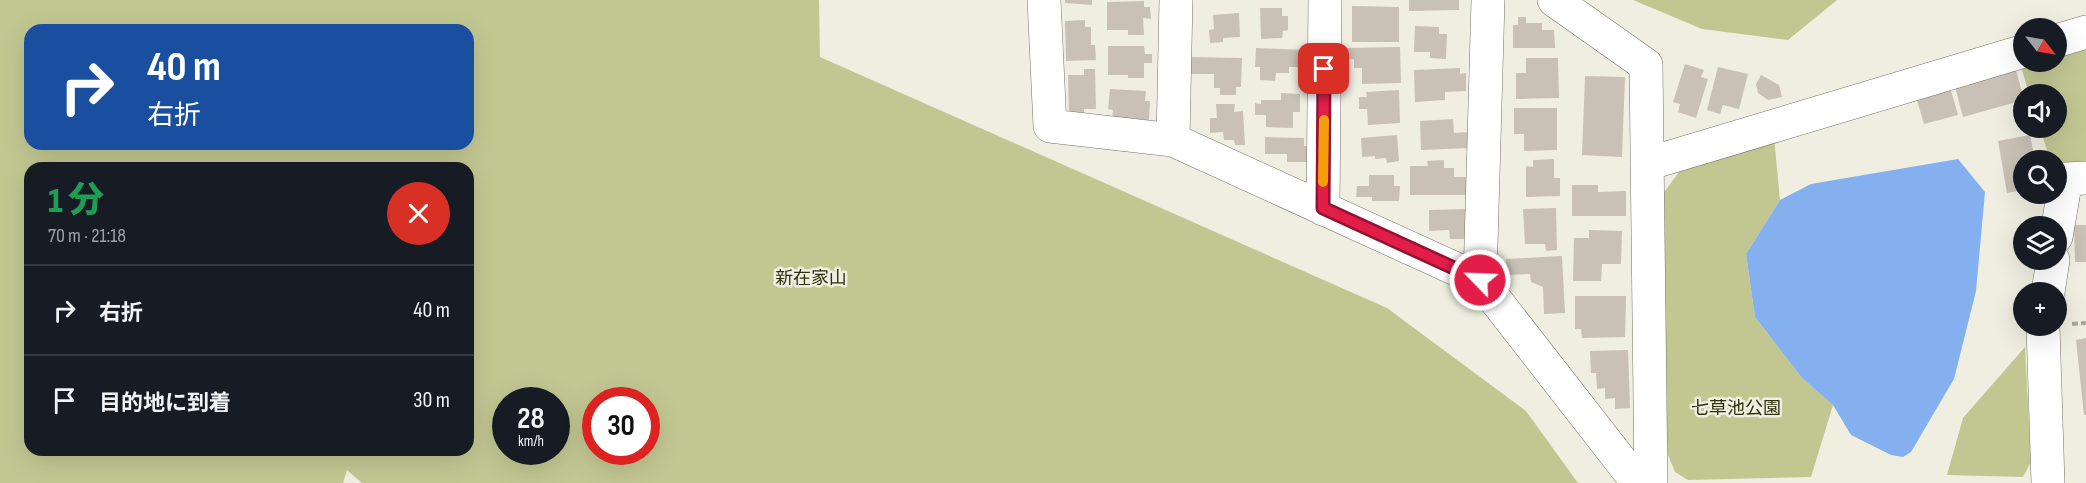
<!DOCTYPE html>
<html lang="ja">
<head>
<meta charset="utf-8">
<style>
	body { margin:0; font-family:"Sofia Sans Condensed","Noto Sans JP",sans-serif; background:#242831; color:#f1f3f6; height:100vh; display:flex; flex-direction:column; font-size:22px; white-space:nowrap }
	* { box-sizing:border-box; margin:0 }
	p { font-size:20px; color:#9ea1a6 }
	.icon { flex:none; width:33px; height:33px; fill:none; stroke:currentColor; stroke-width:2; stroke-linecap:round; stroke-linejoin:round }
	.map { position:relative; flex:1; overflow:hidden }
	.side { position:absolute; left:24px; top:162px; width:450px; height:294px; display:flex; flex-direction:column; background:#171b24; border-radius:18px; box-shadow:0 6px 24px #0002 }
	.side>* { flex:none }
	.top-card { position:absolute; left:24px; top:24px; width:450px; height:126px; border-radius:18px; box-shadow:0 6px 24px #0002; background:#1a4fa0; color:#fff; overflow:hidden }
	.needle { width:39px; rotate:121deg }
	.controls { position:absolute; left:2013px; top:18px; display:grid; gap:12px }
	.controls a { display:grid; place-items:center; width:54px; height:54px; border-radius:50%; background:#171b24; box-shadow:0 6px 24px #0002; font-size:30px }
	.speed { position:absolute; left:492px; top:387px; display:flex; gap:12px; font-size:30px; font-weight:700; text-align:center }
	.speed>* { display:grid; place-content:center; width:78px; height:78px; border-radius:50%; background:#171b24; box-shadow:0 6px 24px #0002; line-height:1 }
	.speed small { font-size:15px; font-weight:400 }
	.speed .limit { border:9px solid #d22; background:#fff; color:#111 }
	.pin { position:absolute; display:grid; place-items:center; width:51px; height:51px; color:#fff; margin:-26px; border-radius:12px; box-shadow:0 3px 9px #0006 }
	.me { position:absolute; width:66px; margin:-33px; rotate:294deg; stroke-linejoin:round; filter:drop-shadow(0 0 4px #0008) }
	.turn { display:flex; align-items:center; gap:21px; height:126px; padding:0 24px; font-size:27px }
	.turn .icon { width:78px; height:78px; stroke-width:2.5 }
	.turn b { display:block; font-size:42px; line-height:51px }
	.round { display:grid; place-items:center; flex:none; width:63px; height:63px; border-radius:32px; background:#242831 }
	.summary { display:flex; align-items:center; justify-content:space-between; height:102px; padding:0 24px }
	h1 { font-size:36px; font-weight:800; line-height:45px; color:#1e9e55 }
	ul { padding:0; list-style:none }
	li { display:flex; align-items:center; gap:18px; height:90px; padding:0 24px; border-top:2px solid #363941 }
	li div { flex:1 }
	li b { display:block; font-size:22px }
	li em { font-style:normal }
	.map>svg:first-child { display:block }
	.green { fill:#c2c792; fill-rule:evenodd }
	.water { fill:#84b0ef }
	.building { fill:#c9c1b6 }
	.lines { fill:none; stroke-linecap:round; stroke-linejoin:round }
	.minor-casing { stroke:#747367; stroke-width:34 }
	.path { stroke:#a9a89d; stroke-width:4; stroke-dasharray:6 3; stroke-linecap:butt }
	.minor { stroke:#fff; stroke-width:33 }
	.route-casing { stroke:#92132f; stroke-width:15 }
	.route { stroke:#e11d48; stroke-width:10 }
	.slow { stroke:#f59e0b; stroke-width:10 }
	.labels { text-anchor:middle; stroke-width:5; stroke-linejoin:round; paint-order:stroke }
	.park-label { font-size:18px; fill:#2f310e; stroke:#f0eee1 }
</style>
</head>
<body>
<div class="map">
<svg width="2086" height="483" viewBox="0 0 2086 483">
	<rect width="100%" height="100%" fill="#f0eee1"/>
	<path class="green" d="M0,0H819L820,57L1387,308L1526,411L1578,483H362L347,470L343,483H0ZM30,30H468V144H30ZM30,168H468V450H30ZM506,400H556V452H506ZM596,400H646V452H596Z
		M1633,0H1837L1788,40L1702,29Z
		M2086,46V161L2057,164L2056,160H2050L2040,128H2056V94H2029L2021,66L2035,62H2056L2057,55Z
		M1774,137L1780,200L1746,254L1755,317L1802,378L1833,405L1811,477L1688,480L1675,472L1668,455L1656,213L1665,191L1687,161Z
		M2025,347L2031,462L2023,477L1947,475L1963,418Z"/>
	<path class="water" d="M1958,159L1985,192L1976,291L1954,379L1911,452L1903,457L1891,455L1851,435L1833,405L1802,378L1755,317L1746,254L1780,200L1811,184Z"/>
	<path class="building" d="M1065,0H1092V5L1065,3Z
		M1409,0H1459V10L1409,11Z
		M1144,1V7H1150L1151,19L1143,18L1144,35H1128V30H1107V2Z
		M1352,6L1399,7V42H1352Z
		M1260,8H1282V16H1288V30L1283,31L1282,38L1261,39Z
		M1239,13L1240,37L1223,38V42L1210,43L1209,30L1214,29L1213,15Z
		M1518,17H1526V23H1542V30H1554L1555,48H1513V25H1518Z
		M1085,20V27H1091V45H1095L1096,60L1066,61L1065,21Z
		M1415,26L1439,27V34H1447L1446,59L1430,58V52H1414Z
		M1108,46H1144L1145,54H1152V63H1144V78H1128V75H1108Z
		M1400,47L1401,83L1362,84V68H1354V59H1344V48Z
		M1256,48L1307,50V67H1289V73H1276L1275,81L1260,80V67H1255Z
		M1190,57L1242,58L1241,87H1236V95H1220V88H1214V74H1190Z
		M1526,58H1558L1559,98L1516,99V73H1526Z
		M1685,64L1704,70L1701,77L1708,79L1696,118L1678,112L1680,104L1673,102Z
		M1718,67L1748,74L1739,109L1723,105L1720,114L1707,110Z
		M1460,68V74L1466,73V91L1445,92V100L1415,102L1414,70Z
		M1084,69H1095L1096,109H1084V116H1069L1068,75H1084Z
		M2016,70L2024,100L1963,117L1955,87Z
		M1761,75L1779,85L1782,97L1768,100L1758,93L1756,84Z
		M1585,76L1625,77L1622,157L1582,155Z
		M1950,87L1958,115L1924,124L1916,97Z
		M1110,89L1146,91L1145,101H1150L1149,120L1138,119V123L1112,121L1113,110L1108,109Z
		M1399,90L1400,123L1368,125L1367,109H1359V97H1367L1366,92Z
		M1281,93L1300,94V112H1293V128L1266,127V115H1255V103L1261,104V100H1281Z
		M1216,104H1235L1234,112L1243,111L1245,145H1235L1234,140H1224L1223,132L1210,133V118H1217Z
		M1514,108H1557V150L1524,151V134H1514Z
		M1453,119L1454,133L1469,132L1470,148L1421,150L1420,121Z
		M1397,135L1399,161L1387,163L1386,158L1375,159V156L1362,157L1361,138Z
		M2030,135L2035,160H2024V190L2007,193L1998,141Z
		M1265,137L1304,138V146H1309V162H1287V154H1265Z
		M1554,159V178H1560V196L1526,197V166L1533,167V160Z
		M1444,160V168H1454V177H1467V195H1410V166H1428L1427,161Z
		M1369,175H1394V186H1400L1399,201H1372V197H1356L1357,186H1369Z
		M1572,185H1598V192L1626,191V216H1572Z
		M1556,208L1557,250L1546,251L1545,244H1525L1523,209Z
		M1465,209L1466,239H1450L1449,230L1429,231V210Z
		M2074,225H2086V262H2075Z
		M1589,230L1622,231L1621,264H1602L1601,281H1573L1574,238H1589Z
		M1562,256L1565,313L1544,314L1543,287L1531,282L1530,274L1507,275L1506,259Z
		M1575,296H1626L1625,337L1582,338L1581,329H1575Z
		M2086,338V415H2084L2076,340Z
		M1628,350L1630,408L1615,409V398L1605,399V388L1597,389L1596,373H1591L1590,351Z"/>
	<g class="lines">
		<defs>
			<path id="minor" d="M1044,0L1050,126L1173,140L1480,280L1638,483
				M1554,0L1646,65L1651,483
				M2056,41L2086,32
				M1173,140L1176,0
				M1647,164L2024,51
				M1323,209L1325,0
				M2056,237L2066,179L2086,178
				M1480,280L1488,0
				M2048,292L2053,260
				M2043,326L2048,483"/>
		</defs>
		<use href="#minor" class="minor-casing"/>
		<path class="path" d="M2072,324L2086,323"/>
		<use href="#minor" class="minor"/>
	</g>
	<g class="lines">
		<defs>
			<path id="route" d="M1324,69L1323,208L1480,280"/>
		</defs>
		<use href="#route" class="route-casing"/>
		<use href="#route" class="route"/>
		<path class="slow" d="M1323,182L1324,120"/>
	</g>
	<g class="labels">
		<g class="park-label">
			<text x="811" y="284">新在家山</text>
			<text x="1736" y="414">七草池公園</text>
		</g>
	</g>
</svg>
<div class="controls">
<a><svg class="needle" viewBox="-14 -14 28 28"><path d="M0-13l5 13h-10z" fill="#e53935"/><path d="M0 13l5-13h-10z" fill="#9ea1a6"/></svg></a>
<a><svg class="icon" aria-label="sound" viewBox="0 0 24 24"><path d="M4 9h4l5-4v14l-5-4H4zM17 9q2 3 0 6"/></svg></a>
<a><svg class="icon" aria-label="search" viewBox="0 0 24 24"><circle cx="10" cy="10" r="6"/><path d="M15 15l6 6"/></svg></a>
<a><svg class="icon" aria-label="layers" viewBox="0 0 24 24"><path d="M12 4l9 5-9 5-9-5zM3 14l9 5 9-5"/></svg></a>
<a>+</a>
</div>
<div class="speed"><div>28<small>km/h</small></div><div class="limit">30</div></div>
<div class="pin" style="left:1324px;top:69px;background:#d93025"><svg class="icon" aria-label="arrive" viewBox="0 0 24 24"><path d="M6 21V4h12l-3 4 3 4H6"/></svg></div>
<svg class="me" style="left:1480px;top:280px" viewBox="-20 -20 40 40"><circle r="17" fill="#e11d48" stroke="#fff" stroke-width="3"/><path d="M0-11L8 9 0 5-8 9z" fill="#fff"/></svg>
<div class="top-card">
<div class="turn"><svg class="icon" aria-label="right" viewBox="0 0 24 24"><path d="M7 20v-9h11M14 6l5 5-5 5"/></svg><div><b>40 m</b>右折</div></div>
</div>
<section class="side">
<div class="summary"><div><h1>1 分</h1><p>70 m · 21:18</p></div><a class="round" style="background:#d93025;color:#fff"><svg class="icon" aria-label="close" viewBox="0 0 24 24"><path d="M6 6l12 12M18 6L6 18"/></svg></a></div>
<ul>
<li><svg class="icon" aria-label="right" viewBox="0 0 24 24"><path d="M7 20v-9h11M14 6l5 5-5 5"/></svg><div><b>右折</b></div><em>40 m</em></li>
<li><svg class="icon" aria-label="arrive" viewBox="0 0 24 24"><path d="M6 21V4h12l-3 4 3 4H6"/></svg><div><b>目的地に到着</b></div><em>30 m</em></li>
</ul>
</section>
</div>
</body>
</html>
